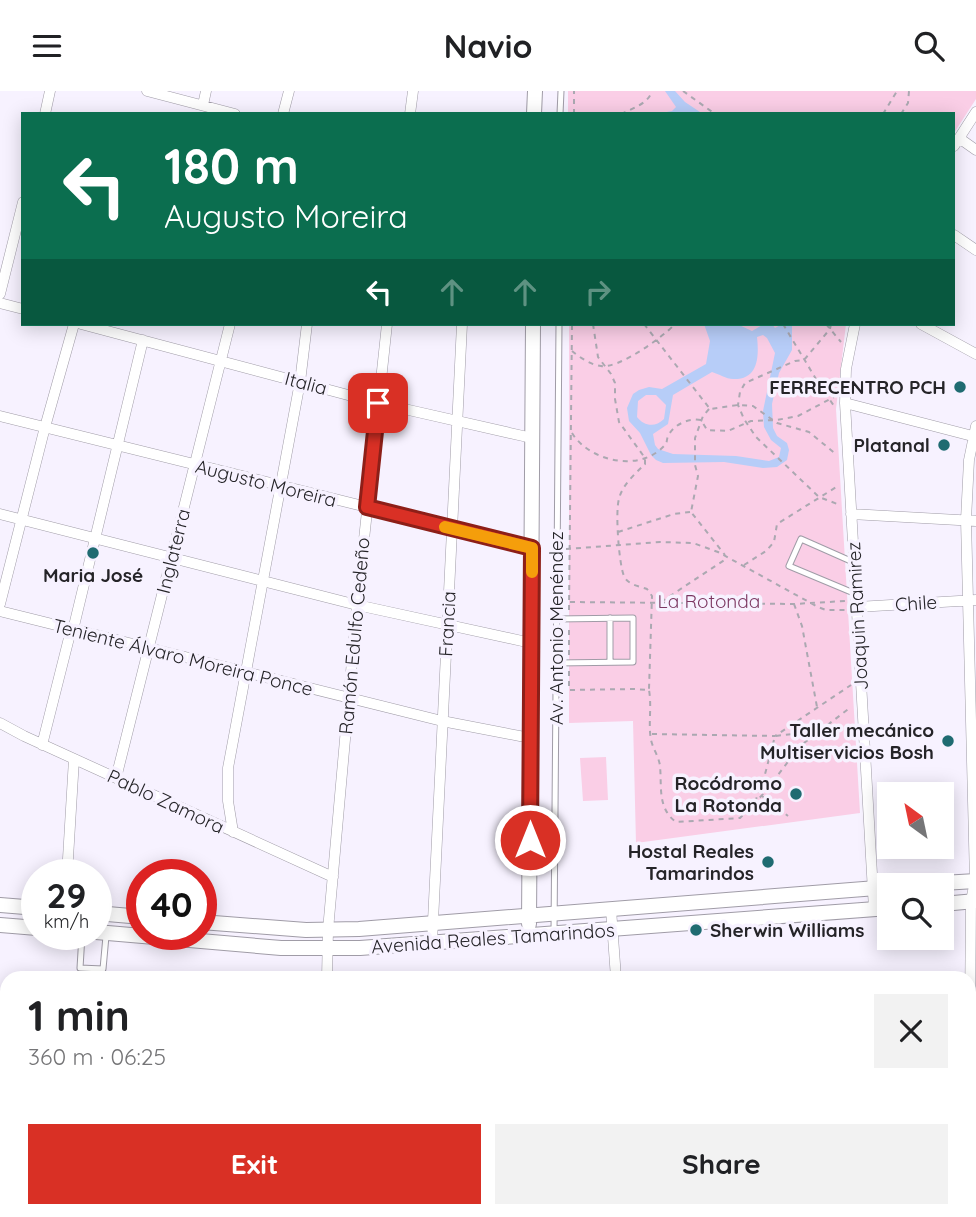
<!DOCTYPE html>
<html lang="en">
<head>
<meta charset="utf-8">
<style>
	body { margin:0; font-family:Quicksand,sans-serif; background:#f2f2f2; color:#202124; height:100vh; display:flex; flex-direction:column; font-size:26px; white-space:nowrap }
	* { box-sizing:border-box; margin:0 }
	p { font-size:23px; color:#757577 }
	.icon { flex:none; width:38px; height:38px; fill:none; stroke:currentColor; stroke-width:2; stroke-linecap:round; stroke-linejoin:round }
	.map { position:relative; flex:1; overflow:hidden }
	.drawer { position:absolute; left:0px; top:880px; width:976px; height:247px; display:flex; flex-direction:column; background:#fff; border-radius:21px 21px 0 0; box-shadow:0 4px 18px #0003 }
	.drawer>* { flex:none }
	.guide { position:absolute; left:21px; top:21px; width:934px; height:214px; border-radius:0px; box-shadow:0 4px 18px #0003; background:#0b6e4f; color:#fff; overflow:hidden }
	.needle { width:46px; rotate:327deg }
	.tools { position:absolute; left:877px; top:691px; display:grid; gap:14px }
	.tools a { display:grid; place-items:center; width:77px; height:77px; border-radius:0px; background:#fff; box-shadow:0 4px 18px #0003; font-size:35px }
	.speed { position:absolute; left:21px; top:768px; display:flex; gap:14px; font-size:35px; font-weight:700; text-align:center }
	.speed>* { display:grid; place-content:center; width:91px; height:91px; border-radius:50%; background:#fff; box-shadow:0 4px 18px #0003; line-height:1 }
	.speed small { font-size:18px; font-weight:400 }
	.speed .limit { border:10px solid #d22; background:#fff; color:#111 }
	.pin { position:absolute; display:grid; place-items:center; width:60px; height:60px; color:#fff; margin:-30px; border-radius:14px; box-shadow:0 4px 10px #0006 }
	.me { position:absolute; width:77px; margin:-38px; rotate:0deg; stroke-linejoin:round; filter:drop-shadow(0 0 5px #0008) }
	.turn { display:flex; align-items:center; gap:24px; height:147px; padding:0 28px; font-size:32px }
	.turn .icon { width:91px; height:91px; stroke-width:2.5 }
	.turn b { display:block; font-size:49px; line-height:60px }
	.lanes { display:flex; align-items:center; height:66px; padding:0 28px; background:#0003; justify-content:center; gap:35px; direction:ltr }
	.lanes .off { opacity:.35 }
	.round { display:grid; place-items:center; flex:none; width:74px; height:74px; border-radius:0px; background:#f2f2f2 }
	.summary { display:flex; align-items:center; justify-content:space-between; height:119px; padding:0 28px }
	h1 { font-size:42px; font-weight:800; line-height:52px }
	.button { display:flex; gap:14px; margin-top:auto; padding:14px 28px }
	.button a { flex:1; height:80px; border-radius:0px; background:#d93025; color:#fff; font-size:28px; font-weight:800; line-height:80px; text-align:center }
	.button a+a { background:#f2f2f2; color:#202124 }
	header { display:flex; justify-content:space-between; align-items:center; height:91px; padding:0 28px; background:#fff; font-size:32px; font-weight:800 }
	.map>svg:first-child { display:block }
	.green { fill:#facee6 }
	.water { fill:#b7cdf8; fill-rule:evenodd }
	.lines { fill:none; stroke-linecap:round; stroke-linejoin:round }
	.lane-casing { stroke:#a09ca7; stroke-width:7 }
	.street-casing { stroke:#a09ca7; stroke-width:11 }
	.secondary-casing { stroke:#a09ca7; stroke-width:16 }
	.path { stroke:#aba8b1; stroke-width:2; stroke-dasharray:5 5; stroke-linecap:butt }
	.lane { stroke:#fff; stroke-width:5 }
	.street { stroke:#fff; stroke-width:10 }
	.secondary { stroke:#fff; stroke-width:14 }
	.route-casing { stroke:#8d1f18; stroke-width:18 }
	.route { stroke:#d93025; stroke-width:12 }
	.slow { stroke:#f59e0b; stroke-width:12 }
	.poi-dot { fill:#1f6b71; stroke:#f7f2ff; stroke-width:2.5 }
	.labels { text-anchor:middle; stroke-width:7; stroke-linejoin:round; paint-order:stroke }
	.street-label { font-size:19px; fill:#252428; stroke:#f7f2ff }
	.poi-label { font-size:19px; font-weight:bold; fill:#252428; stroke:#f7f2ff; text-anchor:end }
	.park-label { font-size:19px; fill:#7c3762; stroke:#f7f2ff }
</style>
</head>
<body>
<header><svg class="icon" aria-label="menu" viewBox="0 0 24 24"><path d="M4 6h16M4 12h16M4 18h16"/></svg>Navio<svg class="icon" aria-label="search" viewBox="0 0 24 24"><circle cx="10" cy="10" r="6"/><path d="M15 15l6 6"/></svg></header>
<div class="map">
<svg width="976" height="1126" viewBox="0 0 976 1126">
	<rect width="100%" height="100%" fill="#f7f2ff"/>
	<path class="green" d="M568,0H976V8L954,42V23H568Z
		M569,233H846L836,318L860,722L636,752L633,630L569,632Z
		M606,666L608,709L583,710L580,667Z"/>
	<path class="water" d="M665,0H675L685,11L703,23H656L672,20L676,16Z
		M704,233H737L752,240L764,233H772L775,237L782,233H792V259L779,282L772,313L773,337L777,345L787,352L789,359L787,369L777,376L763,377L724,371L663,372L656,369L651,364L640,342L629,330L627,317L633,303L639,299L649,296L662,298L706,273L710,250ZM763,244L767,247L775,262L763,320L764,336L771,349L781,357L779,366L769,370L736,365L673,363L658,358L655,354L653,343L668,333L673,304L712,281C719,283 726,288 733,288C759,289 759,264 757,246ZM646,304H656L666,314L664,328C655,337 644,335 637,326L638,310Z"/>
	<g class="lines">
		<defs>
			<path id="lane" d="M560,23L561,0
				M853,471L801,448L789,475L856,503
				M610,527V571
				M556,572L633,571V527L556,528
				M554,842L559,233
				M82,844L80,877L103,878L106,845"/>
			<path id="street" d="M147,0L235,23
				M203,14L206,0
				M45,23L50,0
				M283,23L289,0
				M410,23L413,0
				M959,47L976,59
				M954,55L976,21
				M954,144L976,159
				M0,203L23,111
				M0,212L23,218
				M81,233L378,312L532,347
				M855,233L846,278L845,312L874,818
				M921,233L976,263
				M845,312L976,346
				M0,325L532,457
				M0,423L357,514L531,552
				M851,423L976,430
				M0,513L45,336L74,233
				M857,516L976,509
				M0,520L442,630L530,647
				M0,632L24,645L333,786
				M42,654L71,539H73L143,249
				M116,687L230,233
				M233,741L228,710V677L300,291L307,233
				M67,784L74,668
				M611,818L616,887
				M432,851L462,233
				M327,887L328,839L357,514L387,233
				M970,924L971,810L975,790L966,429L969,369L976,335
				M970,949H976
				M970,1050H976
				M637,1120L638,1126
				M247,1126L249,1120
				M967,1126V1120"/>
			<path id="secondary" d="M534,23L535,0
				M909,794L976,790
				M942,813L976,810
				M0,814L37,817
				M96,822L142,826
				M201,831L306,839L359,838L889,796
				M529,833L533,233
				M0,834L37,837
				M96,841L281,857H360L889,817"/>
		</defs>
		<use href="#lane" class="lane-casing"/>
		<use href="#street" class="street-casing"/>
		<use href="#secondary" class="secondary-casing"/>
		<path class="path" d="M683,0L715,23
			M574,23V0
			M621,23C633,17 648,13 652,0
			M883,23L897,0
			M901,23L908,12L909,0
			M593,233L598,266L611,283L615,292V308L619,331L645,367V373C635,383 622,394 619,408C615,420 619,474 624,485C628,494 639,495 647,498L652,505L649,598
			M644,233L710,318L738,314L753,315L777,332L809,341L837,364
			M783,233L819,293L834,315
			M826,233L841,251
			M831,233L830,238L804,269L795,270L745,292L740,301L738,314L744,328L756,346L819,406L840,414
			M572,260C579,266 591,274 601,275C619,278 663,246 675,233
			M709,318L703,325L695,347V374L698,385L691,421L725,464
			M572,342C589,370 639,382 664,355C668,351 666,350 668,345C674,333 689,327 701,329L707,339L728,340L751,330L777,329L798,325L834,306
			M618,441L674,423L690,421
			M566,458L660,451L693,452L718,461L818,516L826,519H847
			M744,474L766,460L774,451L777,433L838,395
			M570,511L794,513L845,510
			M661,511L726,468
			M794,513L802,535L817,616
			M569,519L572,233
			M569,564V535
			M569,580V599L634,598L649,599C652,616 648,633 651,649C653,658 659,666 660,675C662,695 657,717 676,731L740,727L765,701L800,655L851,616
			M652,643L775,645L851,594
			M762,705L788,725
			M755,711L764,687L775,645L821,640H854"/>
		<use href="#lane" class="lane"/>
		<use href="#street" class="street"/>
		<use href="#secondary" class="secondary"/>
	</g>
	<g class="lines">
		<defs>
			<path id="route" d="M378,312L367,416L532,457L530,749"/>
		</defs>
		<use href="#route" class="route-casing"/>
		<use href="#route" class="route"/>
		<path class="slow" d="M445,436L532,457V481"/>
	</g>
	<g class="poi-dot">
		<circle cx="960" cy="296" r="7"/>
		<circle cx="944" cy="354" r="7"/>
		<circle cx="93" cy="462" r="7"/>
		<circle cx="948" cy="650" r="7"/>
		<circle cx="796" cy="703" r="7"/>
		<circle cx="768" cy="771" r="7"/>
		<circle cx="696" cy="839" r="7"/>
	</g>
	<g class="labels">
		<g class="street-label">
			<text transform="translate(306 292) rotate(15)" y="7">Italia</text>
			<text transform="translate(266 392) rotate(14)" y="7">Augusto Moreira</text>
			<text transform="translate(173 460) rotate(-76)" y="7">Inglaterra</text>
			<text transform="translate(916 512) rotate(-4)" y="7">Chile</text>
			<text transform="translate(857 525) rotate(-93)" y="7">Joaquin Ramirez</text>
			<text transform="translate(447 533) rotate(-87)" y="7">Francia</text>
			<text transform="translate(556 537) rotate(-90)" y="7">Av. Antonio Menéndez</text>
			<text transform="translate(354 545) rotate(-85)" y="7">Ramón Edulfo Cedeño</text>
			<text transform="translate(183 566) rotate(14)" y="7">Teniente Álvaro Moreira Ponce</text>
			<text transform="translate(166 710) rotate(25)" y="7">Pablo Zamora</text>
			<text transform="translate(493 847) rotate(-4)" y="7">Avenida Reales Tamarindos</text>
		</g>
		<g class="poi-label">
			<text x="946" y="303">FERRECENTRO PCH</text>
			<text x="930" y="361">Platanal</text>
			<text x="93" y="491" text-anchor="middle">Maria José</text>
			<text x="934" y="646">Taller mecánico<tspan x="934" dy="22">Multiservicios Bosh</tspan></text>
			<text x="782" y="699">Rocódromo<tspan x="782" dy="22">La Rotonda</tspan></text>
			<text x="754" y="767">Hostal Reales<tspan x="754" dy="22">Tamarindos</tspan></text>
			<text x="710" y="846" text-anchor="start">Sherwin Williams</text>
		</g>
		<g class="park-label">
			<text x="709" y="517">La Rotonda</text>
		</g>
	</g>
</svg>
<div class="tools">
<a><svg class="needle" viewBox="-14 -14 28 28"><path d="M0-13l5 13h-10z" fill="#e53935"/><path d="M0 13l5-13h-10z" fill="#757577"/></svg></a>
<a><svg class="icon" aria-label="search" viewBox="0 0 24 24"><circle cx="10" cy="10" r="6"/><path d="M15 15l6 6"/></svg></a>
</div>
<div class="speed"><div>29<small>km/h</small></div><div class="limit">40</div></div>
<div class="pin" style="left:378px;top:312px;background:#d93025"><svg class="icon" aria-label="arrive" viewBox="0 0 24 24"><path d="M6 21V4h12l-3 4 3 4H6"/></svg></div>
<svg class="me" style="left:530px;top:749px" viewBox="-20 -20 40 40"><circle r="17" fill="#d93025" stroke="#fff" stroke-width="3"/><path d="M0-11L8 9 0 5-8 9z" fill="#fff"/></svg>
<div class="guide">
<div class="turn"><svg class="icon" aria-label="left" viewBox="0 0 24 24"><path d="M17 20v-9H6M10 6l-5 5 5 5"/></svg><div><b>180 m</b>Augusto Moreira</div></div>
<div class="lanes"><svg class="icon" aria-label="left" viewBox="0 0 24 24"><path d="M17 20v-9H6M10 6l-5 5 5 5"/></svg><svg class="icon off" aria-label="ahead" viewBox="0 0 24 24"><path d="M12 20V5M6 11l6-6 6 6"/></svg><svg class="icon off" aria-label="ahead" viewBox="0 0 24 24"><path d="M12 20V5M6 11l6-6 6 6"/></svg><svg class="icon off" aria-label="right" viewBox="0 0 24 24"><path d="M7 20v-9h11M14 6l5 5-5 5"/></svg></div>
</div>
<section class="drawer">
<div class="summary"><div><h1>1 min</h1><p>360 m · 06:25</p></div><a class="round"><svg class="icon" aria-label="close" viewBox="0 0 24 24"><path d="M6 6l12 12M18 6L6 18"/></svg></a></div>
<div class="button"><a>Exit</a><a>Share</a></div>
</section>
</div>
</body>
</html>
